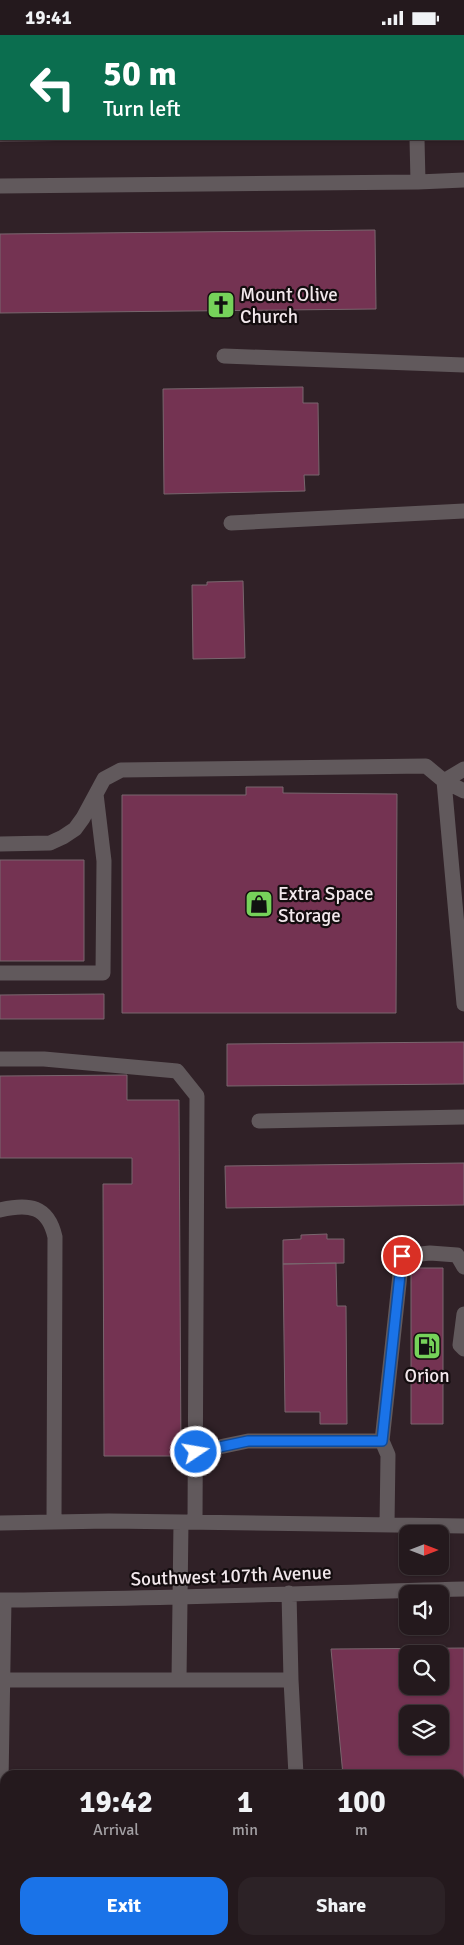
<!DOCTYPE html>
<html lang="en">
<head>
<meta charset="utf-8">
<style>
	body { margin:0; font-family:Signika,sans-serif; background:#2c2226; color:#f1f3f6; height:100vh; display:flex; flex-direction:column; font-size:19px; white-space:nowrap }
	* { box-sizing:border-box; margin:0 }
	p { font-size:16px; color:#a3a0a4 }
	.icon { flex:none; width:28px; height:28px; fill:none; stroke:currentColor; stroke-width:2; stroke-linecap:round; stroke-linejoin:round }
	.map { position:relative; flex:1; overflow:hidden }
	.panel { position:absolute; left:0px; top:1735px; width:465px; height:175px; display:flex; flex-direction:column; background:#24191d; border-radius:15px 15px 0 0; box-shadow:0 1px 4px #0004,0 0 0 1px #41383b }
	.panel>* { flex:none }
	.top-card { position:absolute; left:0px; top:0px; width:465px; height:105px; box-shadow:0 1px 4px #0004,0 0 0 1px #41383b; background:#0b6e4f; color:#fff; overflow:hidden }
	.needle { width:32px; rotate:90deg }
	.tools { position:absolute; left:399px; top:1490px; display:grid; gap:10px }
	.tools a { display:grid; place-items:center; width:50px; height:50px; border-radius:10px; background:#24191d; box-shadow:0 1px 4px #0004,0 0 0 1px #41383b; font-size:25px }
	.pin { position:absolute; display:grid; place-items:center; width:42px; height:42px; color:#fff; margin:-21px; border:2px solid #fff; border-radius:50%; box-shadow:0 1px 5px #0007 }
	.me { position:absolute; width:55px; margin:-28px; rotate:78deg; stroke-linejoin:round; filter:drop-shadow(0 0 4px #0008) }
	.turn { display:flex; align-items:center; gap:18px; height:105px; padding:0 20px; font-size:22px }
	.turn .icon { width:65px; height:65px; stroke-width:2.5 }
	.turn b { display:block; font-size:35px; line-height:42px }
	.eta { display:flex; justify-content:space-evenly; align-items:center; height:85px; text-align:center }
	.eta b { font-size:30px; font-weight:700; line-height:35px }
	.button { display:flex; gap:10px; margin-top:auto; padding:10px 20px }
	.button a { flex:1; height:58px; border-radius:15px; background:#1a73e8; color:#fff; font-size:20px; font-weight:700; line-height:58px; text-align:center }
	.button a+a { background:#2c2226; color:#f1f3f6 }
	.status { display:flex; justify-content:space-between; align-items:center; height:35px; padding:0 25px; background:#24191d; direction:ltr }
	.status svg { height:14px; fill:currentColor }
	.map>svg:first-child { display:block }
	.building { fill:#743352; stroke:#79666e; fill-rule:evenodd }
	.lines { fill:none; stroke-linecap:round; stroke-linejoin:round }
	.minor { stroke:#61595c; stroke-width:15 }
	.route-casing { stroke:#114b97; stroke-width:12 }
	.route { stroke:#1a73e8; stroke-width:9 }
	.labels { text-anchor:middle; stroke-width:4.5; stroke-linejoin:round; paint-order:stroke }
	.poi-label { font-size:19px; fill:#f2e8ec; stroke:#140d0f; text-anchor:start }
	.street-label { font-size:19px; fill:#f2e8ec; stroke:#140d0f }
</style>
</head>
<body>
<div class="status"><b>19:41</b><svg viewBox="0 0 49 12"><path d="M0 12V9h3v3zM5 12V6h3v6zM10 12V3h3v9zM15 12V0h3v12zM26 1h20v11H26zM47 4h2v5h-2z"/></svg></div>
<div class="map">
<svg width="464" height="1910" viewBox="0 0 464 1910">
	<rect width="100%" height="100%" fill="#302127"/>
	<path class="building" d="M0,0H375V1H1V104H226L0,106Z
		M375,195L376,274L0,278V199Z
		M303,352V368H318L319,440H304L305,456L164,459L163,354Z
		M243,546L245,623L193,624L192,550H207V547Z
		M246,752H283V758L397,759L396,978H122V760H246Z
		M0,825H84V926H0Z
		M104,959V984H0V960Z
		M464,1007V1049L227,1051V1009Z
		M127,1040V1065H179L181,1421H104L103,1149H132V1123H0V1041Z
		M464,1128V1170L226,1173L225,1131Z
		M327,1199V1204H344V1228L283,1229V1205L301,1204V1200Z
		M336,1228L337,1271H346L347,1389H320V1377H285L283,1229Z
		M411,1233H443V1389H411Z
		M464,1613V1910H0V1841H5V1905H460V1740H343L331,1614ZM408,1619H440V1651H408ZM408,1679H440V1711H408Z"/>
	<g class="lines">
		<path class="minor" d="M414,0V1
			M417,104L418,147L464,145
			M0,151L418,147
			M224,321L464,330
			M231,488L464,476
			M444,746L464,969
			M444,746L464,734
			M0,809L50,808L63,802L75,794L83,783L104,744L121,735L426,731L444,746L464,756
			M0,938H103L104,826L96,759
			M0,1024H44L177,1036L197,1061L195,1487
			M259,1086L464,1082
			M0,1175C29,1168 48,1171 55,1202L54,1487
			M464,1279L460,1310L464,1314
			M382,1406L402,1221L430,1218L457,1220L464,1232
			M195,1417L248,1406H382L388,1420L387,1490
			M0,1488L109,1486L464,1491
			M289,1558L291,1645L296,1740
			M0,1565C155,1564 309,1558 464,1554
			M4,1565L0,1809H5
			M2,1645H291
			M179,1645L181,1487"/>
	</g>
	<g class="lines">
		<defs>
			<path id="route" d="M196,1417L248,1406H382L402,1221"/>
		</defs>
		<use href="#route" class="route-casing"/>
		<use href="#route" class="route"/>
	</g>
	<defs>
		<symbol id="church-square" viewBox="-11 -11 22 22"><rect x="-9" y="-9" width="18" height="18" rx="4" fill="#76d25a" stroke="#140d0f"/><path d="M-1.2-6h2.4v3.5h3.3v2.4h-3.3V6h-2.4V-.1h-3.3v-2.4h3.3Z" fill="#111"/></symbol>
		<symbol id="shop-square" viewBox="-11 -11 22 22"><rect x="-9" y="-9" width="18" height="18" rx="4" fill="#76d25a" stroke="#140d0f"/><path d="M-5-2.5h2.3a2.7 3.5 0 0 1 5.4 0H5L5.5 6h-11ZM-1.5-2.5h3a1.5 2.3 0 0 0-3 0Z" fill="#111"/></symbol>
		<symbol id="fuel-square" viewBox="-11 -11 22 22"><rect x="-9" y="-9" width="18" height="18" rx="4" fill="#76d25a" stroke="#140d0f"/><path d="M-5.5-6h7V0h2V4h1.3V-2.5L3-4.5l.8-.8L6-3V5H2.5V1h-1V6h-7ZM-4.2-4.7v3.2H.2V-4.7Z" fill="#111"/></symbol>
	</defs>
	<g fill-rule="evenodd">
		<use href="#church-square" x="205" y="254" width="32" height="32"/>
		<use href="#shop-square" x="243" y="853" width="32" height="32"/>
		<use href="#fuel-square" x="411" y="1295" width="32" height="32"/>
	</g>
	<g class="labels">
		<g class="poi-label">
			<text x="240" y="266">Mount Olive<tspan x="240" dy="22">Church</tspan></text>
			<text x="278" y="865">Extra Space<tspan x="278" dy="22">Storage</tspan></text>
			<text x="427" y="1347" text-anchor="middle">Orion</text>
		</g>
		<g class="street-label">
			<text transform="translate(231 1540) rotate(-2)" y="7">Southwest 107th Avenue</text>
		</g>
	</g>
</svg>
<div class="tools">
<a><svg class="needle" viewBox="-14 -14 28 28"><path d="M0-13l5 13h-10z" fill="#e53935"/><path d="M0 13l5-13h-10z" fill="#a3a0a4"/></svg></a>
<a><svg class="icon" aria-label="sound" viewBox="0 0 24 24"><path d="M4 9h4l5-4v14l-5-4H4zM17 9q2 3 0 6"/></svg></a>
<a><svg class="icon" aria-label="search" viewBox="0 0 24 24"><circle cx="10" cy="10" r="6"/><path d="M15 15l6 6"/></svg></a>
<a><svg class="icon" aria-label="layers" viewBox="0 0 24 24"><path d="M12 4l9 5-9 5-9-5zM3 14l9 5 9-5"/></svg></a>
</div>
<div class="pin" style="left:402px;top:1221px;background:#d93025"><svg class="icon" aria-label="arrive" viewBox="0 0 24 24"><path d="M6 21V4h12l-3 4 3 4H6"/></svg></div>
<svg class="me" style="left:196px;top:1417px" viewBox="-20 -20 40 40"><circle r="17" fill="#1a73e8" stroke="#fff" stroke-width="3"/><path d="M0-11L8 9 0 5-8 9z" fill="#fff"/></svg>
<div class="top-card">
<div class="turn"><svg class="icon" aria-label="left" viewBox="0 0 24 24"><path d="M17 20v-9H6M10 6l-5 5 5 5"/></svg><div><b>50 m</b>Turn left</div></div>
</div>
<section class="panel">
<div class="eta">
<div><b>19:42</b><p>Arrival</p></div>
<div><b>1</b><p>min</p></div>
<div><b>100</b><p>m</p></div>
</div>
<div class="button"><a>Exit</a><a>Share</a></div>
</section>
</div>
</body>
</html>
